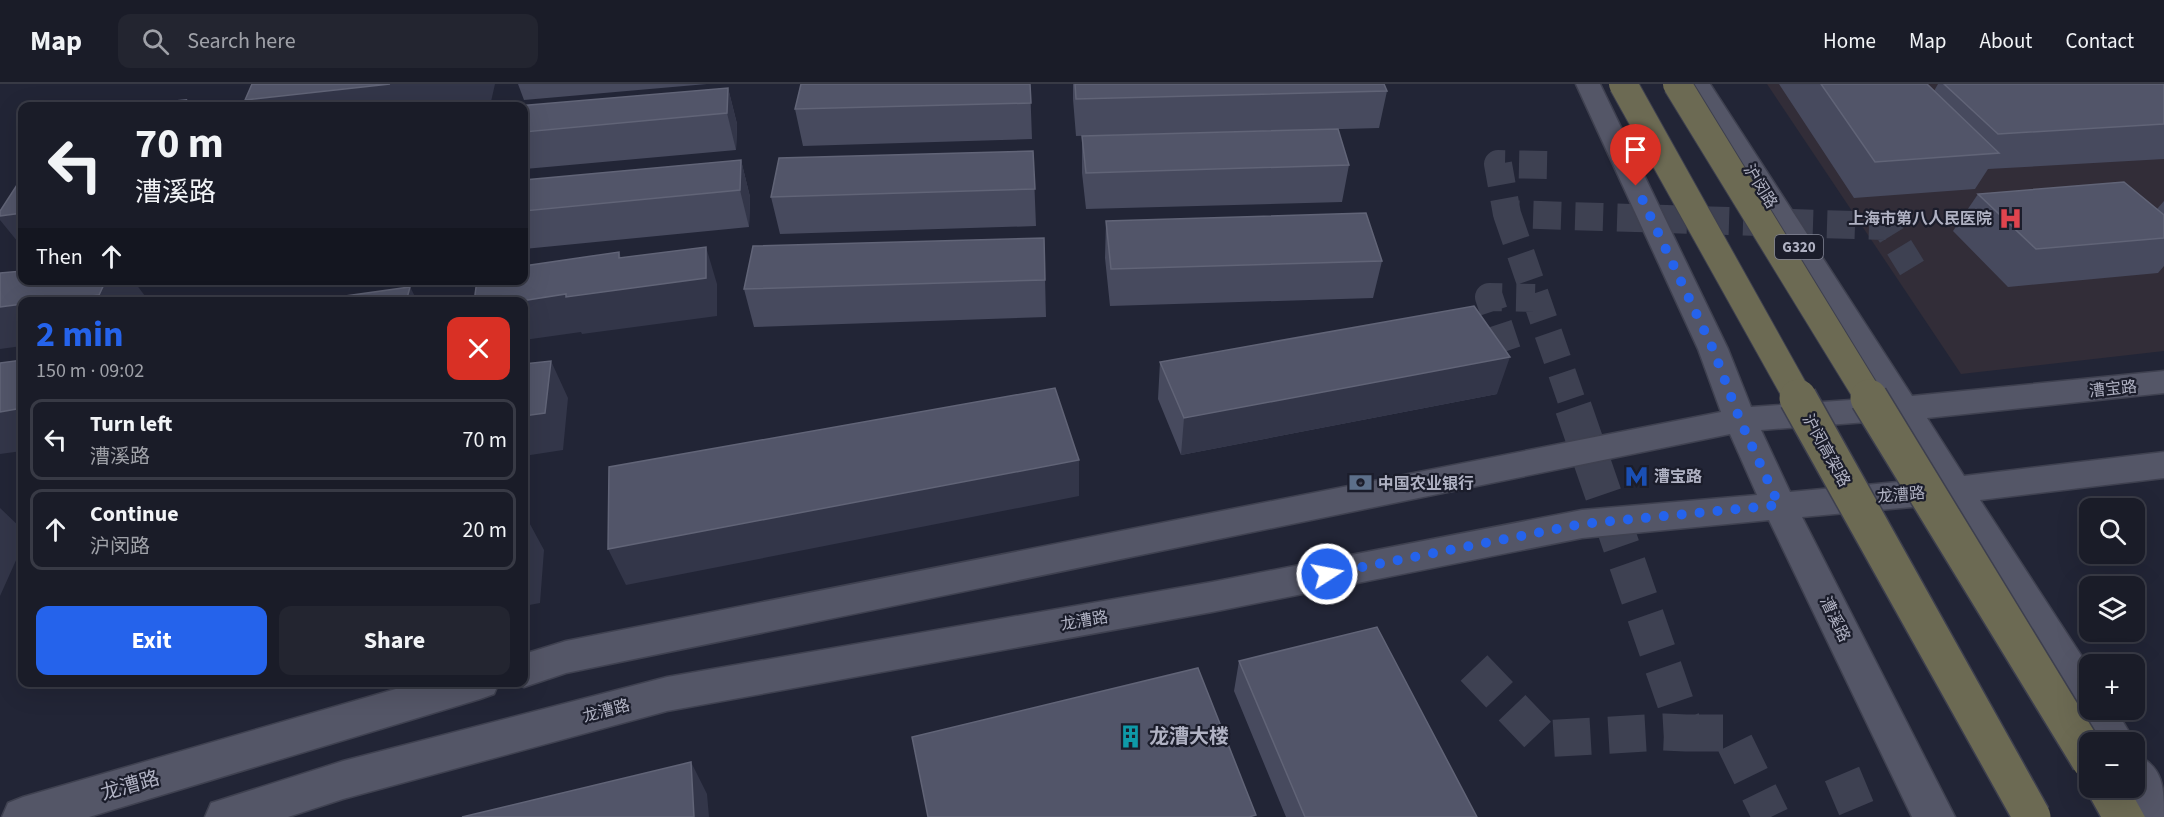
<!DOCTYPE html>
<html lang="en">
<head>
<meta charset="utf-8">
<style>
	body { margin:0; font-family:"Source Sans 3","Noto Sans SC",sans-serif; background:#232530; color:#f1f3f6; height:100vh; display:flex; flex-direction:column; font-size:22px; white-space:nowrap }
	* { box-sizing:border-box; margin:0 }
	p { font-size:20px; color:#9fa1a8 }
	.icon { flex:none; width:33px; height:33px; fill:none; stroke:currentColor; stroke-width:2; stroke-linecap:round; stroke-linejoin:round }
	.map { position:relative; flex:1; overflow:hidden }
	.side { position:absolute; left:18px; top:213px; width:510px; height:390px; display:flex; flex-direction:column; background:#1a1c28; border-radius:12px; box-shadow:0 6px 24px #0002,0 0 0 2px #383a45 }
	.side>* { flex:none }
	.top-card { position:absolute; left:18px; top:18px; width:510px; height:183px; border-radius:12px; box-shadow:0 6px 24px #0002,0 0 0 2px #383a45; background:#1a1c28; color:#f1f3f6; overflow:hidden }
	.tools { position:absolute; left:2079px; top:414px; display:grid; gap:12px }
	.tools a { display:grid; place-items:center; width:66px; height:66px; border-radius:12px; background:#1a1c28; box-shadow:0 6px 24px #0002,0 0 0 2px #383a45; font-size:30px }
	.pin { position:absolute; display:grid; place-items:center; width:51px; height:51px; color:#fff; margin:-62px -26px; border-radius:50% 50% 50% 0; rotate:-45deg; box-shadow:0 0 6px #0007 }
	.pin .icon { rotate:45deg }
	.me { position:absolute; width:66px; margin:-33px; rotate:79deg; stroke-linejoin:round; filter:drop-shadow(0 0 4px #0008) }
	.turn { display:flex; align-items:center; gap:21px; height:126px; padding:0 18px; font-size:27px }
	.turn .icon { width:78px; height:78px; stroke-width:2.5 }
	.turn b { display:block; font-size:42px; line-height:51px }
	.then { display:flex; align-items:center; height:57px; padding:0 18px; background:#0003; gap:12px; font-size:22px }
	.round { display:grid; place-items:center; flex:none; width:63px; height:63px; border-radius:12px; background:#232530 }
	.overview { display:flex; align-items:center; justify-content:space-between; height:102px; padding:0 18px }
	h1 { font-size:36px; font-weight:700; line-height:45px; color:#2563eb }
	.button { display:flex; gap:12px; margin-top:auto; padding:12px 18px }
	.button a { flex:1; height:69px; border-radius:12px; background:#2563eb; color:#fff; font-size:24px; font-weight:700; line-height:69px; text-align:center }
	.button a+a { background:#232530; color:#f1f3f6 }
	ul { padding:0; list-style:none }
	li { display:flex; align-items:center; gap:18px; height:81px; margin:0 12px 9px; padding:0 6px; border:3px solid #383a45; border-radius:12px }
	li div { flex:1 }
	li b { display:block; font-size:22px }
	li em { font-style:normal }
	header { display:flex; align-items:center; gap:36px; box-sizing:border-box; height:84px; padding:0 30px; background:#1a1c28; border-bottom:2px solid #383a45 }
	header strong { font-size:28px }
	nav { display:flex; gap:33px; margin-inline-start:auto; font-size:21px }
	.search { width:420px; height:54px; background:#232530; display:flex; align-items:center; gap:15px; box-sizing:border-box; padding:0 21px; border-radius:12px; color:#9fa1a8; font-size:22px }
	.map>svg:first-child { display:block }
	.medical { fill:#322d38 }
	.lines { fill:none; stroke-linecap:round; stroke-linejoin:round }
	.street-tunnel-far1 { stroke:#3e4152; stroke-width:28; stroke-dasharray:28 14; stroke-linecap:butt }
	.street-tunnel { stroke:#3e4152; stroke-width:37; stroke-dasharray:37 18; stroke-linecap:butt }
	.primary-casing { stroke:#3f4150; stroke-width:3 }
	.highway-casing { stroke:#3d3f4e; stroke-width:3 }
	.primary { fill:#545667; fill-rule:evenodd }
	.highway { fill:#6c6a53; fill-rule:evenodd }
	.highway-bridge-far1-casing { stroke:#3d3f4e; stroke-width:30; stroke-linecap:butt }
	.highway-bridge-casing { stroke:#3d3f4e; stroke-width:40; stroke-linecap:butt }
	.highway-bridge-far1 { stroke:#6c6a53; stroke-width:28 }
	.highway-bridge { stroke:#6c6a53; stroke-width:37 }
	.wall { fill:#474a5e }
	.shaded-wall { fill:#333649 }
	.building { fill:#525569; stroke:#616477; stroke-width:1.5 }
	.route { stroke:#2563eb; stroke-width:10; stroke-dasharray:0 18 }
	.labels { text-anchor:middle; stroke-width:4.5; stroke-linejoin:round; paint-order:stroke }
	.shield { fill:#1b1d2b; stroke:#838595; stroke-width:1.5 }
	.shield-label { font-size:15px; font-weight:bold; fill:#b0b2c3 }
	.street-label { font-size:16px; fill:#b0b2c3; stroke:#1b1d2b }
	.poi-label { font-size:16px; font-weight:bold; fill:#b0b2c3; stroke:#1b1d2b; text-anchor:start }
	.near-poi-label { font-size:20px; font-weight:bold; fill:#b0b2c3; stroke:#1b1d2b; text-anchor:start }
	.near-street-label { font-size:20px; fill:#b0b2c3; stroke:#1b1d2b }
</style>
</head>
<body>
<header>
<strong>Map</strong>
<div class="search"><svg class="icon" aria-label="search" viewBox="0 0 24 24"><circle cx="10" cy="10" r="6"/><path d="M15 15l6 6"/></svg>Search here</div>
<nav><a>Home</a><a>Map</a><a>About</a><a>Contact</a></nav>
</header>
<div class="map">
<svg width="2164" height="733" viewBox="0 0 2164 733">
	<rect width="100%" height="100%" fill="#222536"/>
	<path class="medical" d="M1767,0H2164V267L1961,290Z"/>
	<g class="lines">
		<path class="street-tunnel-far1" d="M1547,81L1498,80L1507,130L1886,142L1912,184
			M1507,130L1571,315
			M1507,267L1489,213L1535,214"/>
		<path class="street-tunnel" d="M1474,584L1542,655L1664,648L1686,649L1570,314
			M1686,649H1730L1771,733
			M1842,690L1860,733"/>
		<defs>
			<path id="primary" d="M1576,0H1600L1728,265L1751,323L1880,314L1686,0H1710L1912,312L2164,287V309L1927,334L1964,392L2164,368V394L1980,416L2090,585V626H2116L2135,658L2134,659L2093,658L1945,420L1802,433L1955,733H1912L1769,436L1582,454L1212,528L667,627L343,715L288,733H205L211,719L343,677L667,593L1212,498L1582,426L1757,411L1730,350L566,589L524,603L512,598H524V570L566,557L1721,328L1698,265ZM1894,336L1930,395L1790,408L1761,346Z
				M420,598H499L494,610L480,615L89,733H2L8,719L23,713Z
				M2134,670C2164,682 2164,704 2164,733H2138L2120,704H2134Z"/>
			<path id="highway" d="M2090,695V704H2129L2145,733H2101L2085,704Z"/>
		</defs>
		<use href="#primary" class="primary-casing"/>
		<use href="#highway" class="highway-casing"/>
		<use href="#primary" class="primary"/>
		<use href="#highway" class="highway"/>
		<defs>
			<path id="highway-bridge-far1" d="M1623,0L1799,315
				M1677,0L1870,315"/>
			<path id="highway-bridge" d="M1798,314L2032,733
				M1869,314L2090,676"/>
		</defs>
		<use href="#highway-bridge-far1" class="highway-bridge-far1-casing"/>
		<use href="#highway-bridge" class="highway-bridge-casing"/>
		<use href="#highway-bridge-far1" class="highway-bridge-far1"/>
		<use href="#highway-bridge" class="highway-bridge"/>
	</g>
	<path class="wall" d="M518,0H707L524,16Z
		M1030,0L1032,55L803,62L795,25Z
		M1073,0H1384L1387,7L1379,44L1076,52L1073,15Z
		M1779,0H1927L1934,7L1938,0H2164V75L1988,85L1975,105L1854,114Z
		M728,4L737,40L736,66L525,85L524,82V22Z
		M1082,52L1349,81L1342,118L1086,125L1082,89Z
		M1033,67L1036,142L780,150L771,113Z
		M741,76L750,113L749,143L524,165V96Z
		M1978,110L2157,125L2164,117V182L2158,189L2008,203L1953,147Z
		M1106,137L1382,177L1373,214L1110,222L1105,174Z
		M1044,154L1046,233L754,243L744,205Z
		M1160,278L1497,310L1181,371L1158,315Z
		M1239,577L1477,733H1286L1234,607Z"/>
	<path class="shaded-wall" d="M390,0H495L490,22H248L245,16Z
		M728,4L737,40L736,66L727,29Z
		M186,16L190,22H182Z
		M741,76L750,113L749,143L740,106Z
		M22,129V163L0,136V132Z
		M706,163L717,200V232L582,250L581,248L524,256V218H515L619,174V168L632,204Z
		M106,196H133L145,212L143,218H45Z
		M410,203L418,218H406Z
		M22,220V262L0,265V223Z
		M1510,273L1497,310L1181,371L1184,334Z
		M551,277L568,314L563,366L524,372V332Z
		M22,324V367L0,370V328Z
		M1079,376V412L626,501L608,465Z
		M0,424L22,445V463L0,512Z
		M524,429L544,466L540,519L524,522Z
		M691,678L707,710L709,733H694Z"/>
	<path class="building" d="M252,0H390L245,16Z
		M801,0H1030L1031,19L795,25Z
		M1075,0H1384L1387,7L1076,15Z
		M1821,0H1927L1999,69L1875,78Z
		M1944,0H2164V40L1998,50Z
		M728,4L727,29L524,48V22H517Z
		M186,16L182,22H123Z
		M1338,45L1349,81L1086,89L1082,52Z
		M1033,67L1035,105L771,113L779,74Z
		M741,76L740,106L524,127V96Z
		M2124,98L2164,131V154L2036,165L1978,110Z
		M22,100V129L0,132V127L17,101Z
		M1366,129L1382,177L1111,185L1106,137Z
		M1044,154L1045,196L744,205L753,162Z
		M706,163V194L566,213V210L515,218H474L477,196H524V182L619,168V174Z
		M22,187V196H106L99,211L45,218H22V220L0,223V189Z
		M410,203L406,218H302Z
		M1474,222L1510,273L1184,334L1160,278Z
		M22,276V324L0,328V279Z
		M551,277L545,329L524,332V280Z
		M1055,304L1079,376L608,465L609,383Z
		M1377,543L1477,733H1305L1239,577Z
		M1198,584L1256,731L1249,733H928L912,653Z
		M691,678L694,733H462Z"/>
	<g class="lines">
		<path class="route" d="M1327,490L1582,440L1779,421L1740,336L1713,265L1636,102"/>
	</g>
	<defs>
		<symbol id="hospital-bare" viewBox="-9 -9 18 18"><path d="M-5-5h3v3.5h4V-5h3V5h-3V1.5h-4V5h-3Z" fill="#e0444e" stroke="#1b1d2b" stroke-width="2.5" paint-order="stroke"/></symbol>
		<symbol id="metro-bare" viewBox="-9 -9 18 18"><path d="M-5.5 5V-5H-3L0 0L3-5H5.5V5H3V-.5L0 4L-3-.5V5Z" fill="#1a4fb4" stroke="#1b1d2b" stroke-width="2.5" paint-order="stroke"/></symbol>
		<symbol id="bank-bare" viewBox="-9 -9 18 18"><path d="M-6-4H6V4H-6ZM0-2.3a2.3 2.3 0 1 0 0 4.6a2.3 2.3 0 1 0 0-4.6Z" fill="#5c6f8a" stroke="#1b1d2b" stroke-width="2.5" paint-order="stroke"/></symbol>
		<symbol id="building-bare" viewBox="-9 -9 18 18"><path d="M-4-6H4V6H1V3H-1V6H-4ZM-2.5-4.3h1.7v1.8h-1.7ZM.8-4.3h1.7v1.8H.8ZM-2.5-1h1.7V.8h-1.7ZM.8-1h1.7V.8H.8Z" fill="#0f9aa8" stroke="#1b1d2b" stroke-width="2.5" paint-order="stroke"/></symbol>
	</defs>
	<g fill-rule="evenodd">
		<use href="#hospital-bare" x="1994" y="118" width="33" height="33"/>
		<use href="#metro-bare" x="1620" y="376" width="33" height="33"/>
		<use href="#bank-bare" x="1344" y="382" width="33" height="33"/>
		<use href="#building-bare" x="1114" y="636" width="33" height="33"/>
	</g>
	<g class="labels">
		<rect class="shield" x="1775" y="151" width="48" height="24" rx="4.5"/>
		<g class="shield-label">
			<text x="1799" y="168">G320</text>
		</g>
		<g class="street-label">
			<text transform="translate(1761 102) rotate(58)" y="6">沪闵路</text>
			<text transform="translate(2113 304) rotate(-6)" y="6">漕宝路</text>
			<text transform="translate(1827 366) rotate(61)" y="6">沪闵高架路</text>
			<text transform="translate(1901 410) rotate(-5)" y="6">龙漕路</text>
			<text transform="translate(1836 535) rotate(64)" y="6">漕溪路</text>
			<text transform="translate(1084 536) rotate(-10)" y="6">龙漕路</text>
			<text transform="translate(606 626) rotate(-15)" y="6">龙漕路</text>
		</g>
		<g class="poi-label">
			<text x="1992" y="140" text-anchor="end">上海市第八人民医院</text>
			<text x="1654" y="398">漕宝路</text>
			<text x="1378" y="405">中国农业银行</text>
		</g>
		<g class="near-poi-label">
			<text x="1149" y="659">龙漕大楼</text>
		</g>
		<g class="near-street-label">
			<text transform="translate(130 701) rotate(-16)" y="7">龙漕路</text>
		</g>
	</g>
</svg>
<div class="tools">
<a><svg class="icon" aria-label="search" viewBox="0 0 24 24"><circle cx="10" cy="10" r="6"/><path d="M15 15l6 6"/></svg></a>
<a><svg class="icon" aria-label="layers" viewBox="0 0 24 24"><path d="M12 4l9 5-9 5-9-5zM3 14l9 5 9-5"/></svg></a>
<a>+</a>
<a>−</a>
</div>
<div class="pin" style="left:1636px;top:102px;background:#d93025"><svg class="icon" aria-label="arrive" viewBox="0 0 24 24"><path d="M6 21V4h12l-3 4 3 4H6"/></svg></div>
<svg class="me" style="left:1327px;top:490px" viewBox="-20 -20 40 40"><circle r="17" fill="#2563eb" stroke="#fff" stroke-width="3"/><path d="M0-11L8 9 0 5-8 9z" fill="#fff"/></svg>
<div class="top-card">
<div class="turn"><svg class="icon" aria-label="left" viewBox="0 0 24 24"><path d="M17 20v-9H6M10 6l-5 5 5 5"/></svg><div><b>70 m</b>漕溪路</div></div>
<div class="then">Then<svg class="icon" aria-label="ahead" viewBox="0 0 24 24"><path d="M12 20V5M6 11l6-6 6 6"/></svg></div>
</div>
<section class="side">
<div class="overview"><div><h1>2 min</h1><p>150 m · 09:02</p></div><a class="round" style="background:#d93025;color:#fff"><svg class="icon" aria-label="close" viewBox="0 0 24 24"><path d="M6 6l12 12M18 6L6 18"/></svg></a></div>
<ul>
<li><svg class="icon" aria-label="left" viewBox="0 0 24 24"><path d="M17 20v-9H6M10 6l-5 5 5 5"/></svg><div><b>Turn left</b><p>漕溪路</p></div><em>70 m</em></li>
<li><svg class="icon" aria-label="ahead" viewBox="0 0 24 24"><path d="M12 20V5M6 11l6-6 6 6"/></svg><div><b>Continue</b><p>沪闵路</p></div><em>20 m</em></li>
</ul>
<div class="button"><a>Exit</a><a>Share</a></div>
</section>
</div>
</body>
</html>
